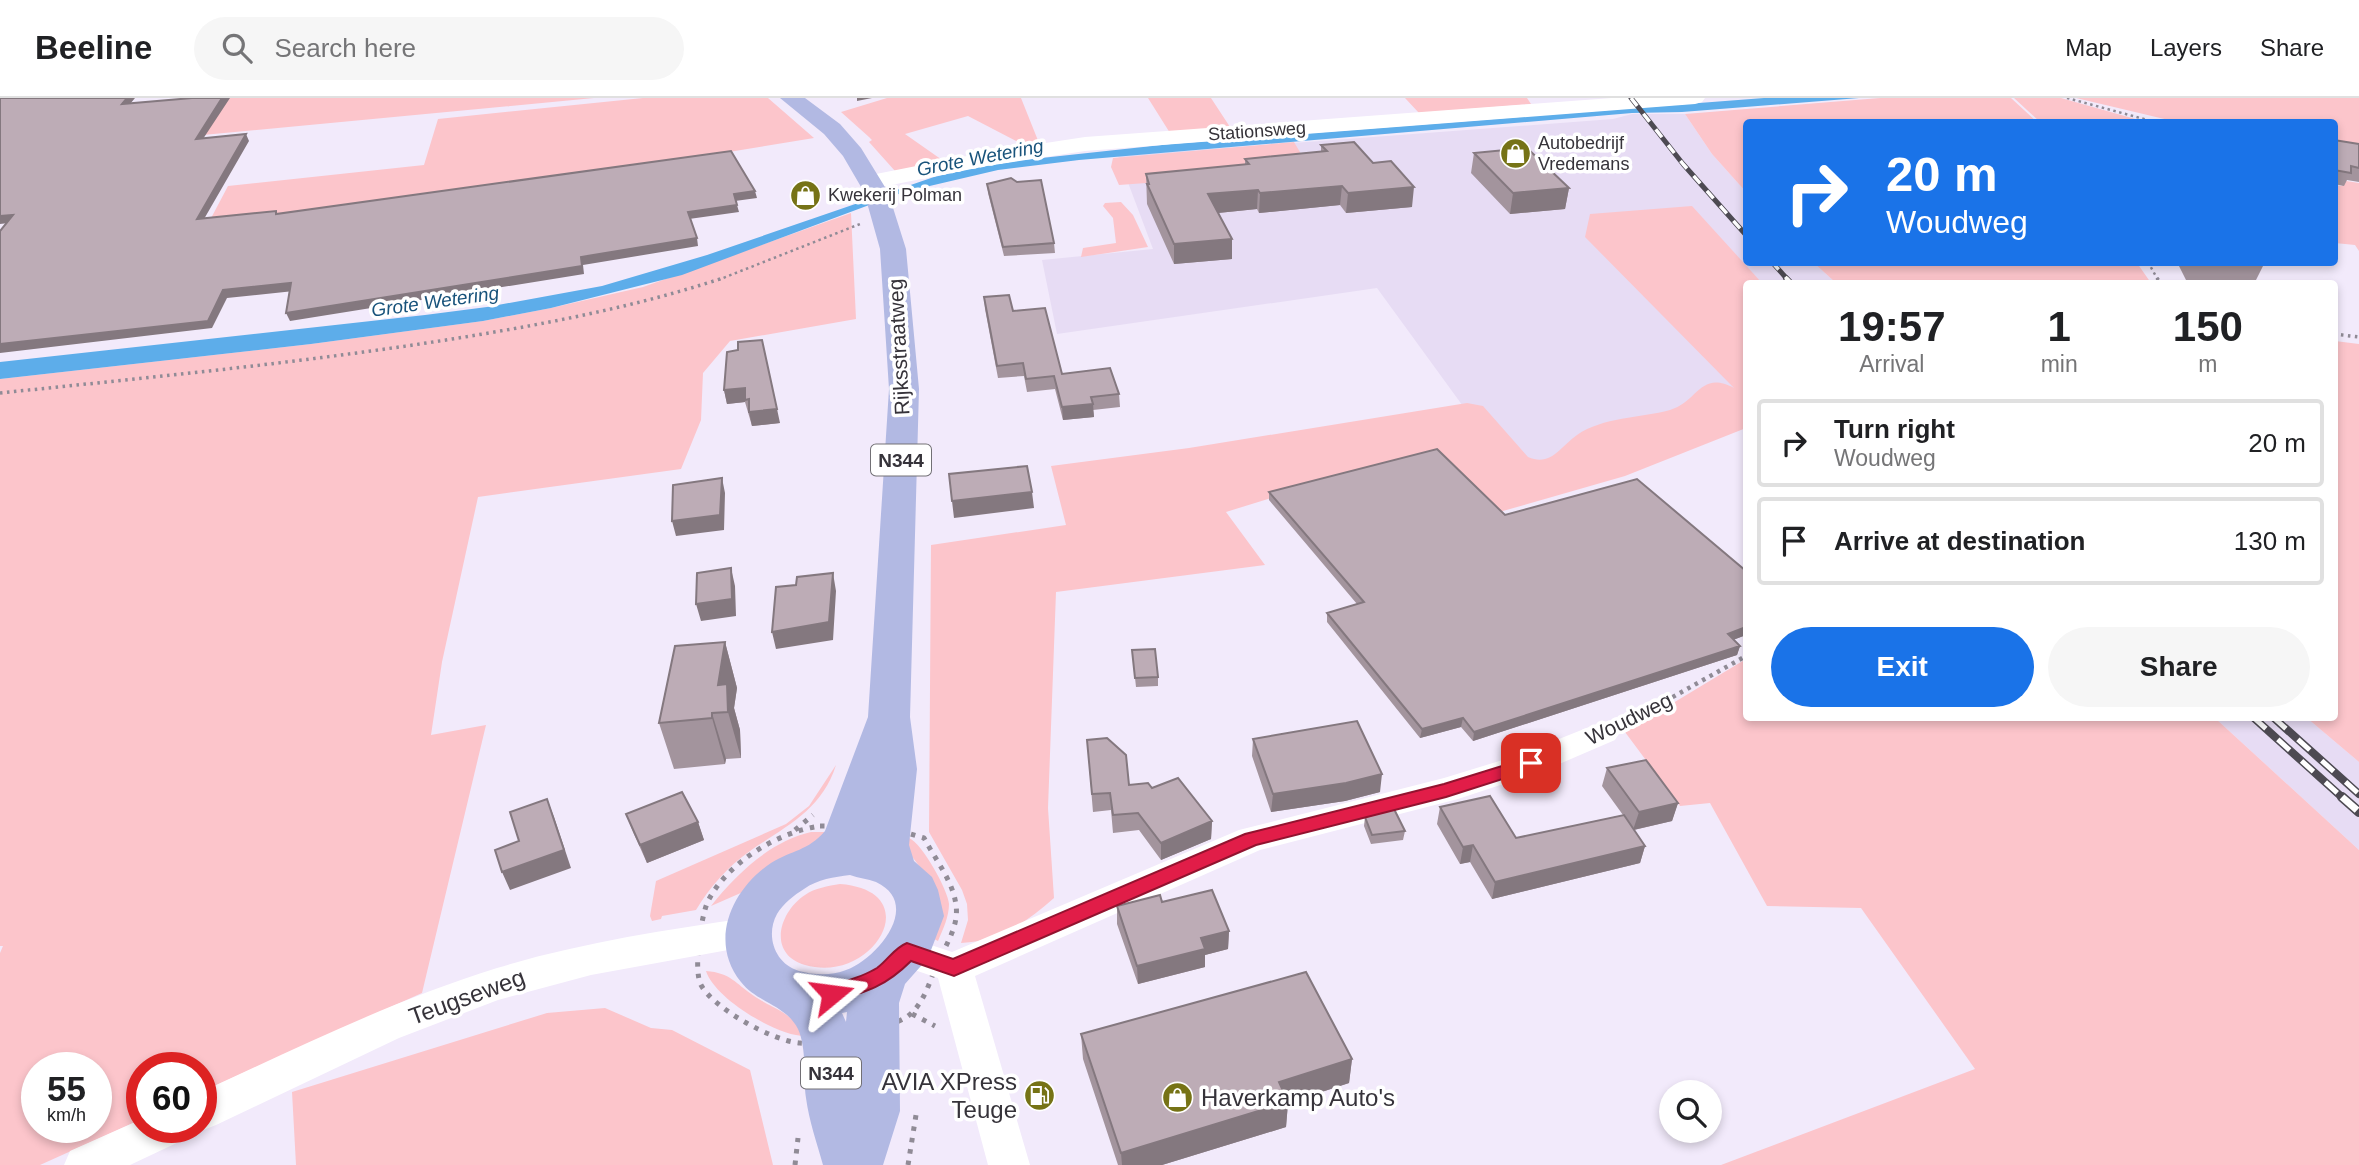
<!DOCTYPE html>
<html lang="en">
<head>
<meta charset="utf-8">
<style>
	body { margin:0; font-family:Helvetica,sans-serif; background:#f6f6f6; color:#202124; height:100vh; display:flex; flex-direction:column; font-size:26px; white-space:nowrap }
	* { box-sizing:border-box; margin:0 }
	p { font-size:23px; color:#757577 }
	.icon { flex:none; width:38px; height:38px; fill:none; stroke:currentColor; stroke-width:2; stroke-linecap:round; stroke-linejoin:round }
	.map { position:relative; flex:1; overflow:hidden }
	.sheet { position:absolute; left:1743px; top:182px; width:595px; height:441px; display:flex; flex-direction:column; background:#fff; border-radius:7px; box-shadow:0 4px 10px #0003 }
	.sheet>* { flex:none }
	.banner { position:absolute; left:1743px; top:21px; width:595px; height:147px; border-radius:7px; box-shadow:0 4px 10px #0003; background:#1a73e8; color:#fff; overflow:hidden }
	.tools { position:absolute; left:1659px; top:982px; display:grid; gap:14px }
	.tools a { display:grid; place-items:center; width:63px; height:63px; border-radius:50%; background:#fff; box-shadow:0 4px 10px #0003; font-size:35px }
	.speed { position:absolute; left:21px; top:954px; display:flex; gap:14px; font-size:35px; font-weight:700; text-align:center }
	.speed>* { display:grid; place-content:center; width:91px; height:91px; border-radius:50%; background:#fff; box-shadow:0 4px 10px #0003; line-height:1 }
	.speed small { font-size:18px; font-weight:400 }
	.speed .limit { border:10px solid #d22; background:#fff; color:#111 }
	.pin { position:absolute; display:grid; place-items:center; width:60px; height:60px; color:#fff; margin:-30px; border-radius:14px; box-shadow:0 4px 10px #0006 }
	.me { position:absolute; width:77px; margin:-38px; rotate:74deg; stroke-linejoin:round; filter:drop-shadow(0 0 5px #0008) }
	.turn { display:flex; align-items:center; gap:24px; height:147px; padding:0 28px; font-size:32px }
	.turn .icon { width:91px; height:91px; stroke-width:2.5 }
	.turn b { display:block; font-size:49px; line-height:60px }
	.eta { display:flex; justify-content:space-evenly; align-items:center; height:119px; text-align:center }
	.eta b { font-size:42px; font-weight:600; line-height:49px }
	.button { display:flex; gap:14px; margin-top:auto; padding:14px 28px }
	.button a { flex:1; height:80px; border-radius:42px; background:#1a73e8; color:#fff; font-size:28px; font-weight:600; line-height:80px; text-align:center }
	.button a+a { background:#f6f6f6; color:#202124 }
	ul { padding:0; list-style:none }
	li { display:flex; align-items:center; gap:21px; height:88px; margin:0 14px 10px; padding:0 14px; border:4px solid #e0e0e0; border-radius:7px }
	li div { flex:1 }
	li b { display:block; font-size:26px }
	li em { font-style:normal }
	header { display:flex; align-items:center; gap:42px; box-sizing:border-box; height:98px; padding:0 35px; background:#fff; border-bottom:2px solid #e0e0e0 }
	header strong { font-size:33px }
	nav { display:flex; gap:38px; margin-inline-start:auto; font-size:24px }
	.search { width:490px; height:63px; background:#f6f6f6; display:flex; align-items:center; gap:18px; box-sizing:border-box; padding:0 24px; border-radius:38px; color:#757577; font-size:26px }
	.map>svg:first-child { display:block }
	.built { fill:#e7dcf4 }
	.green { fill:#fcc5cb; fill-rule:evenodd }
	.water { fill:#5dadea }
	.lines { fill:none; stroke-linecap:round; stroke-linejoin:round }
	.path-far3 { stroke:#908b96; stroke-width:2.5; stroke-dasharray:2.5 3.5; stroke-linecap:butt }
	.path-far2 { stroke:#908b96; stroke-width:3.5; stroke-dasharray:2.5 4.5; stroke-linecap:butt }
	.path-far1 { stroke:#908b96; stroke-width:4.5; stroke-dasharray:3.5 5; stroke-linecap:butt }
	.path { stroke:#908b96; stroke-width:5; stroke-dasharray:4.5 7; stroke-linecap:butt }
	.minor { fill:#fff; fill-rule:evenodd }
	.tertiary { fill:#fff; fill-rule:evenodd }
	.primary { fill:#b2b9e3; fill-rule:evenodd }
	.rail-far3-casing { stroke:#4d4a52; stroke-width:5 }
	.rail-far2-casing { stroke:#4d4a52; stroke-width:6 }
	.rail-far1-casing { stroke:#4d4a52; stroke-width:8 }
	.rail-casing { stroke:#4d4a52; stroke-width:10 }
	.rail-far3 { stroke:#fff; stroke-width:3.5; stroke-dasharray:10; stroke-linecap:butt }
	.rail-far2 { stroke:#fff; stroke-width:4.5; stroke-dasharray:12; stroke-linecap:butt }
	.rail-far1 { stroke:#fff; stroke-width:5; stroke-dasharray:16; stroke-linecap:butt }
	.rail { stroke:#fff; stroke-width:7; stroke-dasharray:20; stroke-linecap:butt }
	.wall { fill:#a3949d }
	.shaded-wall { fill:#84787f }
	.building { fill:#bdacb6; stroke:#84787f; stroke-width:2 }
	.route { fill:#e11d48; stroke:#92132f; stroke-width:2 }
	.labels { text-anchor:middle; stroke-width:7; stroke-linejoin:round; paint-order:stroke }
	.far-street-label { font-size:18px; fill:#36333a; stroke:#fff }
	.far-poi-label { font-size:18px; fill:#36333a; stroke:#fff; text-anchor:start }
	.far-water-label { font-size:19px; font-style:italic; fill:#18537b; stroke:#fff }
	.shield { fill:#fff; stroke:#727075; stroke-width:2 }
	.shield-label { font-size:19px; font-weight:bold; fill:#36333a }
	.street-label { font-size:21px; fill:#36333a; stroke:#fff }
	.near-street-label { font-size:24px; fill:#36333a; stroke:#fff }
	.near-poi-label { font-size:24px; fill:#36333a; stroke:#fff; text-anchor:end }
</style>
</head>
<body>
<header>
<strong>Beeline</strong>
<div class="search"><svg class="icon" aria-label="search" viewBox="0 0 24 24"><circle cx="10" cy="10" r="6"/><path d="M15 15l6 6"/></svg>Search here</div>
<nav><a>Map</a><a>Layers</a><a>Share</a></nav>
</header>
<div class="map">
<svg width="2359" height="1067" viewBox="0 0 2359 1067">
	<rect width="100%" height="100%" fill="#f2eafb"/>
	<path class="built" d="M1632,16H1685L1712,56L1746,94V164L1814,165L1836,185H1762L1739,161L1746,296L1532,403L1377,190L1057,236L1042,162L1153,151L1118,58L1613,21Z
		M2215,620H2307L2359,664V752Z"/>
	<path class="green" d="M187,0H594L118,45L166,36Z
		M643,0H768L814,40L496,92L209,124L228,88L424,67L438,21Z
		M887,0H1021L1039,45L1022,46L968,18L905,36L945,64L895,73L869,44L872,42L869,39L841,14Z
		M1148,0H1211L1230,29L1170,35Z
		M1405,0H1527L1531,6L1419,15Z
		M1880,0H2011L2037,24H1746V94L1712,56L1685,16Z
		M2014,0H2061L2146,24H2040Z
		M2076,0H2359V48L2335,44L2334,24H2177Z
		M1294,44L1310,71L1308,73L1119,87L1111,69L1113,60Z
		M2340,82L2359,85V153L2355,147L2335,145L2334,87L2342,88Z
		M1121,104L1133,117L1148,149L1081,159L1083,150L1116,145L1113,120L1103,108L1105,105Z
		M1692,108L1762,185L1746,186V330L1625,378L1489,417L1274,399L1226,414L1265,467L1056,494L1048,710L1054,800C1025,825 1001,843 961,845L968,822L967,806L962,792L929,734L931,447L1066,427L1051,368L1189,350L1467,305L1483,308L1528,359C1551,369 1560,349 1577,337C1603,319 1640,320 1670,312C1698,304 1700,272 1734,290L1585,139L1590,116Z
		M851,115L856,221L730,243L703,275L701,322L681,371L478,399L442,564L431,637L486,627L422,895L201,994V970H142V1021L40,1067H0V855L3,848H0V281L311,246L483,223L551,210L643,189ZM37,970H96V1029H37Z
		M1814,165H2137L2151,185H1836Z
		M2335,243L2359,246V664L2307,620H2334Z
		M1746,561V620H2215L2359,752V1067H1721L1975,971L1861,810L1767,808L1710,705L1680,708L1625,634Z
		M836,667C822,712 786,728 750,753C727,769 710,789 696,812L662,818L661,821L652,823L650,818L656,783L786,726L809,708Z
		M811,734H831L743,794L711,808C736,776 771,743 811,734Z
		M909,740C922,745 948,792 949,806C949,819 943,831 938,843L934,841L926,777L907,752Z
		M840,786C929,793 873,887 805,867C767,856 779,814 805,797C815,790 828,788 840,786Z
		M706,873C731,875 735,885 754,898C778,914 788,911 805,938C777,938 715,901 706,873Z
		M605,910L651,930L672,932L750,972L773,1067H296L292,994L547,915Z"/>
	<path class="water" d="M1764,0H1859L1682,14L1632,15L1079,62L998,72L904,94L682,177L551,210L483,223L311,246L0,281V264L425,217L487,209L602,188L707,157L934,79L995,65L1171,46Z"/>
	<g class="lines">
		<path class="path-far3" d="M2067,0L2155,24
			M2148,164L2158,182
			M718,182L860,126"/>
		<path class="path-far2" d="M2157,180L2161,186
			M2334,236L2359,239
			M0,295C144,280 289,266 433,244C530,229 629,211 723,180"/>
		<path class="path-far1" d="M1628,624L1746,558"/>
		<path class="path" d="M820,728L887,729L924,740C935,761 953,783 956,807C959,827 947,845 939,862C930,881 925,905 908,918C896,926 881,929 868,932C846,938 823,947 800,945C773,943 714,911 701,887C693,872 701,818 708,803C728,764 778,734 820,728Z
			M795,732L813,717
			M912,916L935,928
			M795,1067L798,1040
			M908,1067L916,1017"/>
		<path class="minor" d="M1604,623L1615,626L1620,634L1615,642L1543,673L1458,701L1260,752L975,878L1030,1067H988L938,880L894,865L888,854L894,843L907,839L952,854L1239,732L1444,680L1519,657Z
			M748,820L761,824L767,835L761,846L591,877L498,902L399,940L216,1027L201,1033L191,1029H201V994C299,949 394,902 497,870C579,845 664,832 748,820Z
			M142,1021V1029H189L183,1042L130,1067H64L70,1053Z"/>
		<path class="tertiary" d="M1612,0H1705L1702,4L1695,6L1085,53L987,68L871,91L863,89L859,84L863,79L871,77L987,54L1085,39Z"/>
		<path class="primary" d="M780,0H805L840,26L861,50L888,94L906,151L919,291L910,619L917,671L909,747L914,763L932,779L938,792L944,818L928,860L905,886L899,905L900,1013L883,1067H823C817,1045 809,1023 806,1000C803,978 807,951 798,931C786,907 756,904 741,884C708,843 732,791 771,765C792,752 808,753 825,733L868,619L889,291L880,151L864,94L843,58L824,36ZM850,777C858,780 868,781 876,784C923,806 877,861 846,872C831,878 814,877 799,873C775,866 765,838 777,816C783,806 794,797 804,791C818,781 834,779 850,777ZM847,914L846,924L842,915Z"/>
		<defs>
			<path id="rail-far3" d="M1631,0L1683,66L1746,137
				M1772,164L1788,182"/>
			<path id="rail-far2" d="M1786,180L1792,186"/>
			<path id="rail-far1" d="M2254,620L2344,701
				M2274,620L2359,696"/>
			<path id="rail" d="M2342,699L2359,714"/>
		</defs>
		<use href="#rail-far3" class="rail-far3-casing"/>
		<use href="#rail-far2" class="rail-far2-casing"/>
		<use href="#rail-far1" class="rail-far1-casing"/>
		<use href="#rail" class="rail-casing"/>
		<use href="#rail-far3" class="rail-far3"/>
		<use href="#rail-far2" class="rail-far2"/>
		<use href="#rail-far1" class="rail-far1"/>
		<use href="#rail" class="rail"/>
	</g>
	<path class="wall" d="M2334,42L2359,46V84L2347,82L2344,88L2334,86Z
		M1321,47L1412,109L1346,115L1340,107L1259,115L1257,111L1218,115L1232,141V161L1174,166L1147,106L1146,76L1245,67V61L1321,54Z
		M1474,55L1569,90L1565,111L1510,116L1471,75Z
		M1017,84L1054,145L1055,155L1004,158L988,95L987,86Z
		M2177,164H2265L2254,186H2204L2187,184Z
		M984,199L1013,213L1062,276L1119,296L1120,309L1093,312L1094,319L1063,322L1055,291L1027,294L1024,278L998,280L985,211Z
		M727,254L780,325L752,328L745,304L727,306L724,292Z
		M1269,394L1505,417L1746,473V537L1733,542L1740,548L1737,557L1473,643L1461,629L1420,640L1327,524V515L1357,506L1269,402Z
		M725,544L737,590L734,610L740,632L741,660L726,661L725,666L674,671L659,625Z
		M1132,552L1158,579V588L1136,589Z
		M1253,641L1380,694L1345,703L1271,714L1252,658Z
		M1087,642L1129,687L1152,690L1212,723L1211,741L1161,762L1139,732L1113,735L1111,712L1093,714Z
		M1607,670L1678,705L1672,723L1634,732L1645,748L1640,765L1492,801L1470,764L1460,766L1437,726L1440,709L1516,740L1623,717L1602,688Z
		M626,716L698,724L704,742L647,765L633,734Z
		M1365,719L1405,733L1403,742L1371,746L1364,728Z
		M1162,804L1229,833L1228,851L1205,857V869L1138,886L1117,826V808Z
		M1081,936L1352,961L1349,985L1288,1005L1286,1029L1162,1067H1118L1083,961Z"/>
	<path class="shaded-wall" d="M127,0H135L125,12L122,6Z
		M222,0H230L199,47L196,41Z
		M857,0H872L857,3Z
		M246,36L249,43L200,128L197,121Z
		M1342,88L1340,107L1259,115L1260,95Z
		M1414,89L1412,109L1346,115L1348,95Z
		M1569,90L1565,111L1510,116L1513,95Z
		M1258,92L1257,111L1208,116V96Z
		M755,93L757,100L735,103L734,96Z
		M737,107L739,114L689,121L688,114Z
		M13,117L17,124L0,126V118Z
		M697,140L698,148L583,167L584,176L290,223L286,215L581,159Z
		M1232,141V161L1174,166V146Z
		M291,185L294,193L227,200L212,230L0,255V246L223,192Z
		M745,290V304L727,306L724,292Z
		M1093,306L1094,319L1063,322L1062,309Z
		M777,311L780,325L752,328L749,314Z
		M722,380L725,395L724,432L676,438L672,423Z
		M1032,394L1034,410L954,420L952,403Z
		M731,470L735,488L736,518L701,523L696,506Z
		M833,475L836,493L833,542L776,551L772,534Z
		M1746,529V537L1725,545L1728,536Z
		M725,544L737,590L734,610L740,632L741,660L728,614L718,587Z
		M1740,548L1737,557L1473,643L1474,634Z
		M712,615L726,661L725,666L712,620Z
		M1463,620L1461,629L1420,640L1422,631Z
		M1382,676L1380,694L1345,703L1271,714L1273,696Z
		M547,701L554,719L571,770L510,792L502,774Z
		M1678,705L1672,723L1633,732L1639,714Z
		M1212,723L1211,741L1161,762V745Z
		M698,724L704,742L647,765L640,747Z
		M1473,747L1470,764L1460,766L1463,749Z
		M1645,748L1640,765L1492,801L1495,784Z
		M1229,833L1228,851L1205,857V869L1138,886L1137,868L1201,840Z
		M1352,961L1349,985L1288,1005L1286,1029L1162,1067H1122L1121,1055L1279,984Z"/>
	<path class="building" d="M0,0H127L122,6L192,0H222L196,41L246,36L197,121L276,113V116L731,53L755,93L734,96L737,107L688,114L697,140L581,159L582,168L286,215L291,185L223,192L208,223L0,246V133L13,117L0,118Z
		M2334,42L2359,46V70L2351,68V75L2334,72Z
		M1354,44L1373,65L1391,63L1414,89L1348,95L1342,88L1260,95L1258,92L1208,96L1232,141L1174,146L1147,86H1149L1146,76L1249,66L1245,61L1327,53L1321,47Z
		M1527,50L1569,90L1513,95L1474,55Z
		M1011,80L1017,84L1041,82L1054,145L1003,149L987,86Z
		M1009,197L1013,213L1045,210L1062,276L1110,270L1119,296L1091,299L1093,306L1062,309L1054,278L1026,281L1023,265L997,268L984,199Z
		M762,242L777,311L749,314V301L745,302V290L724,292L727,254L738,252V244Z
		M1437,351L1505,417L1637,381L1746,473V529L1728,536L1740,548L1474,634L1463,620L1422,631L1327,515L1364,504L1269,394Z
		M1027,368L1032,394L952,403L949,376Z
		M722,380L720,417L672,423L673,387Z
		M731,470L732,501L696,506L697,475Z
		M833,475L829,524L772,534L776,489L796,487L797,479Z
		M725,544L718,587L727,586L728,614L712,615V620L659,625L675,548Z
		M1155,551L1158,579L1135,580L1132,552Z
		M1357,623L1382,676L1346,685L1273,696L1253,641Z
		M1107,640L1126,657L1129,687L1148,685L1152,690L1178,680L1212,723L1161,745L1138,715L1113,717L1110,695L1092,696L1087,642Z
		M1646,662L1678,705L1639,714L1607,670Z
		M682,694L698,724L640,747L626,716Z
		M1490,698L1516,740L1624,717L1645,748L1495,784L1473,747L1463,749L1440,709Z
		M547,701L564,752L502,774L495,752L519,743L510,714Z
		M1394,711L1405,733L1372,737L1365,719Z
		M1212,792L1229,833L1201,840L1205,851L1137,868L1117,808L1160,797L1162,804Z
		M1306,874L1352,961L1279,984L1288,1004L1121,1055L1081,936Z"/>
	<path class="route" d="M1531,659L1537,661L1539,665L1537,670L1446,699L1256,747L954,878L911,863C885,889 866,894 832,904L824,902L821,896L824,890C842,884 861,880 877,870C888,862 894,850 907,845L953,861L1245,736L1444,686Z"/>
	<defs>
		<symbol id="shop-disc" viewBox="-11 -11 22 22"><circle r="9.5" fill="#767316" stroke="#fff"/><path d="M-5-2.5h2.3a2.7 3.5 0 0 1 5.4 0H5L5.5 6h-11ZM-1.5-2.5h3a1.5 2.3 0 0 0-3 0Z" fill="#fff"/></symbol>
		<symbol id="fuel-disc" viewBox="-11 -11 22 22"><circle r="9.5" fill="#767316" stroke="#fff"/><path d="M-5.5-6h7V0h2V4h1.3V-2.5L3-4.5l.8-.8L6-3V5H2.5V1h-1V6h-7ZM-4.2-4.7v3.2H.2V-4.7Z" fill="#fff"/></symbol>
	</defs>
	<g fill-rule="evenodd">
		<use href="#shop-disc" x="1498" y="38" width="35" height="35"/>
		<use href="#shop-disc" x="788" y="80" width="35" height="35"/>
		<use href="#fuel-disc" x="1022" y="980" width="35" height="35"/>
		<use href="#shop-disc" x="1160" y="982" width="35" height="35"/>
	</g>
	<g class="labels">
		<g class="far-street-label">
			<text transform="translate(1257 33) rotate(-4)" y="6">Stationsweg</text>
		</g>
		<g class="far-poi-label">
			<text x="1538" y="51">Autobedrijf<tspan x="1538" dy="21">Vredemans</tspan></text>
			<text x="828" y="103">Kwekerij Polman</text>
		</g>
		<g class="far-water-label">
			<text transform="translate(980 59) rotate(-11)" y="7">Grote Wetering</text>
			<text transform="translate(435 203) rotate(-8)" y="7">Grote Wetering</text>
		</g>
		<g class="shield">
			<rect x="871" y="346.5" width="60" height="31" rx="5"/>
			<rect x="801" y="959.5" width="60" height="31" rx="5"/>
		</g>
		<g class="shield-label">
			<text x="901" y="369">N344</text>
			<text x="831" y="982">N344</text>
		</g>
		<g class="street-label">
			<text transform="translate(899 249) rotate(-93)" y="7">Rijksstraatweg</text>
			<text transform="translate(1629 621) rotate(-26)" y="7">Woudweg</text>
		</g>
		<g class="near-street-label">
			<text transform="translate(467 899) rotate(-20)" y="8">Teugseweg</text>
		</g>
		<g class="near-poi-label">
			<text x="1017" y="992">AVIA XPress<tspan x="1017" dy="28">Teuge</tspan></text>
			<text x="1201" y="1008" text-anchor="start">Haverkamp Auto's</text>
		</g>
	</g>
</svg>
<div class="tools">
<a><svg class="icon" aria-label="search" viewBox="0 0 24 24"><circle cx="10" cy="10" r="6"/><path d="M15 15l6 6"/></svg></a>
</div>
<div class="speed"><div>55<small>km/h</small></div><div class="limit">60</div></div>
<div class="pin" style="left:1531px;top:665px;background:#d93025"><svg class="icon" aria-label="arrive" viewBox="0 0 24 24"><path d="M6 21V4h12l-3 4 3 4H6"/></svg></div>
<svg class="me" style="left:832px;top:896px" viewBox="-20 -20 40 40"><path d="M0-17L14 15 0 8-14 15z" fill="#e11d48" stroke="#fff" stroke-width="4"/></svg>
<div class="banner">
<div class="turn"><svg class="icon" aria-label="right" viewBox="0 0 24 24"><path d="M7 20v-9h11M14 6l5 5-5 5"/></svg><div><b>20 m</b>Woudweg</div></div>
</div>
<section class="sheet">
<div class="eta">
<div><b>19:57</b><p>Arrival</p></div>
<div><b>1</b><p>min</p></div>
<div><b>150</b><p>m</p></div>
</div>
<ul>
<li><svg class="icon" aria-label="right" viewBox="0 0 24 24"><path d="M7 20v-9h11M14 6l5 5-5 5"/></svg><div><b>Turn right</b><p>Woudweg</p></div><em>20 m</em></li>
<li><svg class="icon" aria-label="arrive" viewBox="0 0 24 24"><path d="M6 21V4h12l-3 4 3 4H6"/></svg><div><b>Arrive at destination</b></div><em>130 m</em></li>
</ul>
<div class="button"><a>Exit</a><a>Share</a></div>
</section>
</div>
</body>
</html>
